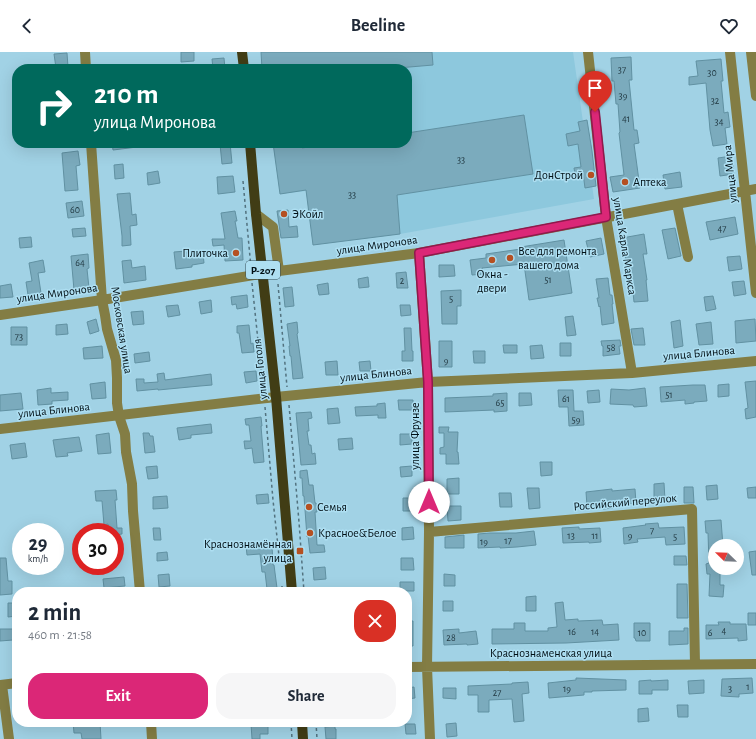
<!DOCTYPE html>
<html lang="en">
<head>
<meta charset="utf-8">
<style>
	body { margin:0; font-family:"Alegreya Sans",sans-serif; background:#f6f6f7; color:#1f2937; height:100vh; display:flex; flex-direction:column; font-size:15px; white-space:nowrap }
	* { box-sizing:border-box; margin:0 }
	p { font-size:13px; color:#747a83 }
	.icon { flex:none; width:22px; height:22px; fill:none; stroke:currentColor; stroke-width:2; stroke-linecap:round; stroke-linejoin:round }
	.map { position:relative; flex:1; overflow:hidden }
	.side { position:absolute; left:12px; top:535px; width:400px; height:140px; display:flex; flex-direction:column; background:#fff; border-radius:16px; box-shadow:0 4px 16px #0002 }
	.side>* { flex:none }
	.guide { position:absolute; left:12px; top:12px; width:400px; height:84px; border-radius:16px; box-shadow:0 4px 16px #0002; background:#00695c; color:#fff; overflow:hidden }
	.needle { width:26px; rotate:293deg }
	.controls { position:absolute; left:708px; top:487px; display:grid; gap:8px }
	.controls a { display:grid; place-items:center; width:36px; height:36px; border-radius:50%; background:#fff; box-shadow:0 4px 16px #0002; font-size:20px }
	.speed { position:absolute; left:12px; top:471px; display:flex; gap:8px; font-size:20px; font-weight:700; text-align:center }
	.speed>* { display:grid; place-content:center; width:52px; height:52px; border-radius:50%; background:#fff; box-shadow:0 4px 16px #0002; line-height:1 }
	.speed small { font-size:10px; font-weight:400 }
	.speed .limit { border:6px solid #d22; background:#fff; color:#111 }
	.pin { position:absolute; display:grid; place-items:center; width:34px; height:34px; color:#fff; margin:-41px -17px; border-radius:50% 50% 50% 0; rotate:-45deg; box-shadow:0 0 4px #0007 }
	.pin .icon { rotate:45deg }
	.me { position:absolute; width:44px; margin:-22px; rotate:0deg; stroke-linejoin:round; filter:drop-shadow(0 0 3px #0008) }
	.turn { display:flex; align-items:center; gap:14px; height:84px; padding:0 16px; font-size:18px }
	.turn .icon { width:52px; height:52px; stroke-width:2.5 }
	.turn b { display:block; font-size:28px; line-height:34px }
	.round { display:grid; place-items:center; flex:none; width:42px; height:42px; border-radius:16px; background:#f6f6f7 }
	.headline { display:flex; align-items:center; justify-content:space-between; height:68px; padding:0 16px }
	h1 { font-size:24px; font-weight:600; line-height:30px }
	.action { display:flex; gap:8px; margin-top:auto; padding:8px 16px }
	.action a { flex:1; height:46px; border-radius:16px; background:#db2777; color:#fff; font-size:16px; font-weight:600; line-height:46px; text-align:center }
	.action a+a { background:#f6f6f7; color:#1f2937 }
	header { display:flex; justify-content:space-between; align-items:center; height:52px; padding:0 16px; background:#fff; font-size:18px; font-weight:600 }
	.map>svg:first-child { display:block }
	.built { fill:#8dc8dd }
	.building { fill:#7babbd; stroke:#6191a2 }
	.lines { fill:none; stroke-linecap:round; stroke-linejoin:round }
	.path { stroke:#52727f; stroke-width:1.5; stroke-dasharray:3 3; stroke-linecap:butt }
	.minor { stroke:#837d44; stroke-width:10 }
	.major { stroke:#413d15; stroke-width:10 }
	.route-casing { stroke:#8e194d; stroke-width:10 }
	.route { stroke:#db2777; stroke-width:7 }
	.poi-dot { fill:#b55022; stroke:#aedff2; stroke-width:1.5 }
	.labels { text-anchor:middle; stroke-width:3; stroke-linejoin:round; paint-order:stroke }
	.number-label { font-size:10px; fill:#1f363f }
	.shield { fill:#aedff2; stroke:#344d57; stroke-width:1 }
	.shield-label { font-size:11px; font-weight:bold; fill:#000f15 }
	.street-label { font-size:12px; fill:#000f15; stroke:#aedff2 }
	.poi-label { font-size:12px; fill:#000f15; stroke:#aedff2; text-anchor:start }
</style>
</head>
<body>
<header><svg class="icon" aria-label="back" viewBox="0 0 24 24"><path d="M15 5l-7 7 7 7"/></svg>Beeline<svg class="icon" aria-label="heart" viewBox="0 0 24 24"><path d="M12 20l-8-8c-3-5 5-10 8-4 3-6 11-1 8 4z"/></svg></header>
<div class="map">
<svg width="756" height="687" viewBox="0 0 756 687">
	<rect width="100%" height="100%" fill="#a1d2e5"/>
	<path class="built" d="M262,0H573L594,147L400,182L313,193L306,139L280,142L273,91H407V17H264Z"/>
	<path class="building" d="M181,0H194V9L181,10Z
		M261,0H432L433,13L386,17H262Z
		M67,1L68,15L56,16L54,2Z
		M631,5L632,28H629L634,78H637L639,91L634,92L640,136L613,140L610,125L624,123L619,81L620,80L618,52H616L614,29H612L611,6Z
		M224,6L225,17H213L212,7Z
		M721,7L723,29H721L724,61L728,60L730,75L725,76L727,92L713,94L710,78L706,31L689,33V25L698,24L696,9Z
		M524,63L533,122L397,143L400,182L313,193L306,138L280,142L273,91H302V96L322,93V91H407V81Z
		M587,68L592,99L596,134L585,136L583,121L575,122L574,116L581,115L578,92L568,94L566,82L580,79L578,70Z
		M112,91H137V95L113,98Z
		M230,91L232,111L222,112L220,92Z
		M78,99L80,113L76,114L78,138L65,139L62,101Z
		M732,104L734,122L720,124L718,106Z
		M123,112L124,126L115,127L114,113Z
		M158,119L160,131L148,133L147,121Z
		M680,120L682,135L665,137L663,123Z
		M233,124L235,140L218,142L217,125Z
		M130,141L132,163L136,162L137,173L130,174L131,193L122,194V184L117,142Z
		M82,149L84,164L68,166L66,151Z
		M288,158L289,175L297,174L298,185L281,186L277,159Z
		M235,159L237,169H235L238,186H242L243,208L225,209L224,193L213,194L212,187H225L221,161Z
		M735,165L738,182L710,188L706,170Z
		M85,176L86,184L73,185L72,177Z
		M675,176L681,204L668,207L662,178Z
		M644,182L647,202H643L647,228H646L648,249L634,250L632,231H630L622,186Z
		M31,185L32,195L20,196L19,186Z
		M601,186L604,202L590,205L586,189Z
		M564,188L572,241L529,248L524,212L482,216L483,222L472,223L470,208L486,206V202L521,197V195Z
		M186,199V201L199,200V203L203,202L204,211L192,213V215L176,217L174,200Z
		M88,202L89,216L87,217L89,236L74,238L71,204Z
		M740,204L742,217L729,219L727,205Z
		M43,208L45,220L38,221L41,241L28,243L26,230L32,229L29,211Z
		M131,208L132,216L145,214L146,228L124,231L122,209Z
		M439,213H454L455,224L439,225Z
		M406,220L408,236H397L396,221Z
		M368,225L369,235L359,236L358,227Z
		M608,226L610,243H612L613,252H612L614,271L602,273L600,254L599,255L597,246H599L596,227Z
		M744,229L746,242L734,244L732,230Z
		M328,231L329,242L319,243L317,233Z
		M11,232L13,245L0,246V234Z
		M292,235L294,254L285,255L283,236Z
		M461,238V254H457V272H442L441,239Z
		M247,243L248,255L237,257L236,252L232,253L231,245Z
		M713,244L716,257L706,259L704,245Z
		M211,248L212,260L201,262L199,250Z
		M178,253L180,263L168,265L166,254Z
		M400,253H410L411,263L401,264Z
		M143,259L144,272L133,273L131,260Z
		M573,264L576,283L567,284L565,265Z
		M96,267L99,279L90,282L87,270Z
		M755,267L756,289L736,291L735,269Z
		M680,268L683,294L674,296L671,270Z
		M297,270L298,281L297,282L303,326L293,327L291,304H290L289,294H290L287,272Z
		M711,270L713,292L699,293L696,272Z
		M67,272L68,282L56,283V273Z
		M249,273L251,292L253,291L254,300L242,301L239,281H237V274Z
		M11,275H27V293H11Z
		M404,276H411L412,299H413V309H402V299H405Z
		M643,276L645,293H634L631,277Z
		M620,288L621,294H619L620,302L603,304V294H602L601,289Z
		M439,289H452V315H439Z
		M560,291H571V304H560Z
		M503,293H517V301H504Z
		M542,293L544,306L531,307L530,294Z
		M102,294L103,306L84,307L83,296Z
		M473,299H485V311H474Z
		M149,300L150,309L135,311L134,302Z
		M337,309L338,323H326L325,310Z
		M370,309L371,319H360L359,310Z
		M256,319L257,329L246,331L244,320Z
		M164,321L165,328L211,322L212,333L200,334L158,338V337L137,339L136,327H144V331L158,330L157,322Z
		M756,329V365L746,367L745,357L748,356L745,330Z
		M105,330L106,346L92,347L90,332Z
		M729,332V344L718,345V333Z
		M693,333H705L707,349L694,350V351L685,352V348L661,350L660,335Z
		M51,336V341L68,340V348L52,349V352L38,353L37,338Z
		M645,336L647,354L634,355L633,353L610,352L611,337L629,338Z
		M558,338H573L574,359H583L584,373L569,374L568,355H559Z
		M599,338L600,350L588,351L587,339Z
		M21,341L23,357L0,359V343Z
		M507,341V359L494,360V358L445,360V346L493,344V342Z
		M519,341H531L532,353L519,354Z
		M398,348H413V358H399Z
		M385,351L386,366H378V363L356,364L355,355L377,354V352Z
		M338,356L340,371L328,372L327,357Z
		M311,360L312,366L308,367L309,379H307L309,393H311L312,402L315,401L316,412L301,413L296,361Z
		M261,365L262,374H261L264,410L254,411L252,396L245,397L244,389H251L249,373H246L245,367Z
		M211,372L212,381L191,383V386L179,388L177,376Z
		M439,375H449L448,380H458L457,400H458L459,412H446V402H440V396L444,395V381H439Z
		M109,381L111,401L98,402L96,383Z
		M143,381H149L150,384H153L155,400L145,401Z
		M400,382H412V392L400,393Z
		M79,385L82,399L67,401L68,404L56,405L53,388Z
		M352,386L353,397L339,398L338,387Z
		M25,391L27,405L12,407L10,393Z
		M540,410H552V423L541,424Z
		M157,414L158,426L148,427L146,415Z
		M412,414V424L401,425L400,415Z
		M307,418L309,433H313L315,451H316L317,460H315L317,493H324L325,500L310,501L308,484L307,485L304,444H303L302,426H300V419Z
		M459,426V442H447V427Z
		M664,431L665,448L654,449V432Z
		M717,433L718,447L707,448L706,434Z
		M684,435H693L694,451H684Z
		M756,435V446H748L747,436Z
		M527,436H539L540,456L529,457Z
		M612,437V439L635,437L636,451L613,453V456L603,457V452L587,454L586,440Z
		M116,438L117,448H115L117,476H122V482L115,483V480H108V472L104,473L102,449H96L95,439Z
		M499,441H511L512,455H500Z
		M268,442L269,451L257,452L256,443Z
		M167,444L168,456L153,457V445Z
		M403,446H411L412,459H403Z
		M447,454H461V468L448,469Z
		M721,468L723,494H715V516H720V533H724L723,545L709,544L710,522H707L706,512L709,511L708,481H706L705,469Z
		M658,471L659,476L684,475L685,492L666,493L665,485L637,487L638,490L624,492L623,476L646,473L645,472Z
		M413,475L414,487L402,488V476Z
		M579,475V477L600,476L601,490L589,491V490L563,491L562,476Z
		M153,476H160L161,488H154Z
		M534,479L536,493L517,495L500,496V495L478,496V482L490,481H516Z
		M464,483V496H445V485Z
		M272,493L273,513H274L277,536L267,537L265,520H262L260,502L247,503L246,494Z
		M756,499V523H752L749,500Z
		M167,500L168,508L157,509V501Z
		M674,504H686L687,513H674Z
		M0,506H6L8,529H12V542L0,543Z
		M401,506H413L414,518H401Z
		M325,515L326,527L314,528L313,516Z
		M169,522L170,534L159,535L158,523Z
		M444,522L455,523V534H444Z
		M124,525L125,534L104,536L103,527Z
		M400,530H414V539H400Z
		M677,532H687L688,566H677Z
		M536,544V559H526V545Z
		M443,549H453V559H443Z
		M563,550L565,568L578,567V569L602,568L603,573L618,572L619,588L566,591L492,592V577H514V571H525V579H548V576L557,575L555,551Z
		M8,551H17V564L8,565Z
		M748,561H756V573H748Z
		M407,569H413V594H407Z
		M718,570H730V572H746L747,588L738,589V586L706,587V573H719Z
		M634,571H650V589H636L635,586H634Z
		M684,576H688V592L669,593V579H684Z
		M0,577H13V588L0,589Z
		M459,577V581L476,579L478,592L467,593V592L444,593L443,578Z
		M576,626L626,628V638L592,639V640H584V643L549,646L548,631L576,628Z
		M752,626L753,641L739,642V645L721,644L722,627Z
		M651,628V629L668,628V638H652V642H639V629Z
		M704,628V641L689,642L688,629Z
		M528,630L529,641L522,642L524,669L514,670L512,647L489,648V660H478V643H468V634L512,632V631Z
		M414,635L415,646L407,647V636Z
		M443,636H456V647L443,646Z
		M677,653H688V665H678Z
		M648,656L649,669L638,670V657Z
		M73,670H100L101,687H82L81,681H74Z
		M268,671V682H260V687H252L251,672Z
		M456,671L457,684L447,685L446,672Z
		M405,672H415L416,682H406Z
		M335,674V677H336V687H326L325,675Z"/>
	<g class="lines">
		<path class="path" d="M243,129L251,216
			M252,231L263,337
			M278,232L287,335
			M289,353L299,470L304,540
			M265,355L273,448L279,504
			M282,534V540
			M291,670L292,687
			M316,670L317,687"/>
		<path class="minor" d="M85,0L86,17
			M588,0L606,165L632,321
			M730,0L756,241
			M751,0L756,44
			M91,91L102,248L105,263L107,277L116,308L117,326V351L119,364L125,382L126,400L132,432L133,459L140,540
			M677,152L688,205
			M256,162L273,175L279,219
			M419,201L428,330L429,480L427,615L430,687
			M0,263L102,248L279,219L419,201L756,137
			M0,377L276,345L428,330L632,321L756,309
			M429,480L692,457L695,612
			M407,615L756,612
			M0,633L17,631
			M2,633L9,687
			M151,670L152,687"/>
		<path class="major" d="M242,0L244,17
			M250,91L256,162L276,345L292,540
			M302,670L303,687"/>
	</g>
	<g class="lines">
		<defs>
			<path id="route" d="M429,450L428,330L419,201L606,165L595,60"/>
		</defs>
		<use href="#route" class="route-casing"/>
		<use href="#route" class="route"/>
	</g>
	<g class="poi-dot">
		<circle cx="591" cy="123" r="4"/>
		<circle cx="625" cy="130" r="4"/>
		<circle cx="284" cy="162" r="4"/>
		<circle cx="236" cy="201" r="4"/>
		<circle cx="510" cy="206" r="4"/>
		<circle cx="492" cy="208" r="4"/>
		<circle cx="309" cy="455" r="4"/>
		<circle cx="310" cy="481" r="4"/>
		<rect x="296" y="495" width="8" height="8" rx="2"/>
	</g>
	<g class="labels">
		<g class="number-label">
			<text x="622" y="21">37</text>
			<text x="712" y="24">30</text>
			<text x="623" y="47">39</text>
			<text x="715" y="52">32</text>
			<text x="626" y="70">41</text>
			<text x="719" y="73">34</text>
			<text x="461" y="111">33</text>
			<text x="352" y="146">33</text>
			<text x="75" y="161">60</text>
			<text x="722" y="180">47</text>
			<text x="80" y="214">64</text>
			<text x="548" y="231">51</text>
			<text x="402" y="232">2</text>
			<text x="451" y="250">5</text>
			<text x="19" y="288">73</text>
			<text x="611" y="299">58</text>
			<text x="446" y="312">9</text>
			<text x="669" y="346">51</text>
			<text x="566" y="350">61</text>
			<text x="500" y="354">65</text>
			<text x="576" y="371">59</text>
			<text x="652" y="482">7</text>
			<text x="571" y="487">13</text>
			<text x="595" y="487">11</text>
			<text x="630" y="487">9</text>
			<text x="675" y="488">5</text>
			<text x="508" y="492">17</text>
			<text x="484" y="493">19</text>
			<text x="724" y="582">4</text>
			<text x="572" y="583">16</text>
			<text x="595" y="583">14</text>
			<text x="642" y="584">10</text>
			<text x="710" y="584">6</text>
			<text x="451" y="589">28</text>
			<text x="748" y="638">1</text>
			<text x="567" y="640">19</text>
			<text x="730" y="640">3</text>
			<text x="497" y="644">27</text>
		</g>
		<rect class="shield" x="246" y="209" width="34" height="18" rx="3"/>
		<g class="shield-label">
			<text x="263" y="222">Р-207</text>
		</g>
		<g class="street-label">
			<text transform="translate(730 122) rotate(-96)" y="4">улица Мира</text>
			<text transform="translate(377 193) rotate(-8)" y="4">улица Миронова</text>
			<text transform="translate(625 194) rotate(81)" y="4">улица Карла Маркса</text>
			<text transform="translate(57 241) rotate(-8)" y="4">улица Миронова</text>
			<text transform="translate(122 278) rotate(81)" y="4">Московская улица</text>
			<text transform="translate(699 301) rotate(-5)" y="4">улица Блинова</text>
			<text transform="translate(260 317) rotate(-96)" y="4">улица Гоголя</text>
			<text transform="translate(376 322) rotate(-6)" y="4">улица Блинова</text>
			<text transform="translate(54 358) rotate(-6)" y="4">улица Блинова</text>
			<text transform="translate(415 384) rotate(-90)" y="4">улица Фрунзе</text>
			<text transform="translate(625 450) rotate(-5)" y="4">Российский переулок</text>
			<text x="551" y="605">Краснознаменская улица</text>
		</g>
		<g class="poi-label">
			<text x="583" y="127" text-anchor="end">ДонСтрой</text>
			<text x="633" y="134">Аптека</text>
			<text x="292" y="166">ЭКойл</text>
			<text x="518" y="203">Все для ремонта<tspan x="518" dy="14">вашего дома</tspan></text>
			<text x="228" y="205" text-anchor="end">Плиточка</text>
			<text x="492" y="226" text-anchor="middle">Окна -<tspan x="492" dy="14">двери</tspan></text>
			<text x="317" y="459">Семья</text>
			<text x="318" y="485">Красное&amp;Белое</text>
			<text x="292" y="496" text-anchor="end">Краснознамённая<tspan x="292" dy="14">улица</tspan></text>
		</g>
	</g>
</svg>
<div class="controls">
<a><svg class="needle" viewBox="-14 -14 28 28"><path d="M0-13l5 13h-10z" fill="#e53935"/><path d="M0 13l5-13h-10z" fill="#747a83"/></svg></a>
</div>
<div class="speed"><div>29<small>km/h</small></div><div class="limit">30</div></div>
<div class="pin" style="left:595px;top:60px;background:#d93025"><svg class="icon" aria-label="arrive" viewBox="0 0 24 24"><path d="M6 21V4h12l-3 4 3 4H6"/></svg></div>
<svg class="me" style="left:429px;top:450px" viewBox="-20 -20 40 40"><circle r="19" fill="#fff"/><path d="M0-13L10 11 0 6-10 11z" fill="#db2777"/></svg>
<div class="guide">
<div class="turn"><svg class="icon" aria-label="right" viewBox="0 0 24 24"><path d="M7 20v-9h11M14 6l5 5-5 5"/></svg><div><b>210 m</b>улица Миронова</div></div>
</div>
<section class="side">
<div class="headline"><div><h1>2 min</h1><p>460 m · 21:58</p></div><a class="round" style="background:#d93025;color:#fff"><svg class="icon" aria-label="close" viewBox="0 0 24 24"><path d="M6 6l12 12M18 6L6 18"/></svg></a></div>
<div class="action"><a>Exit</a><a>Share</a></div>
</section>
</div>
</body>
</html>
